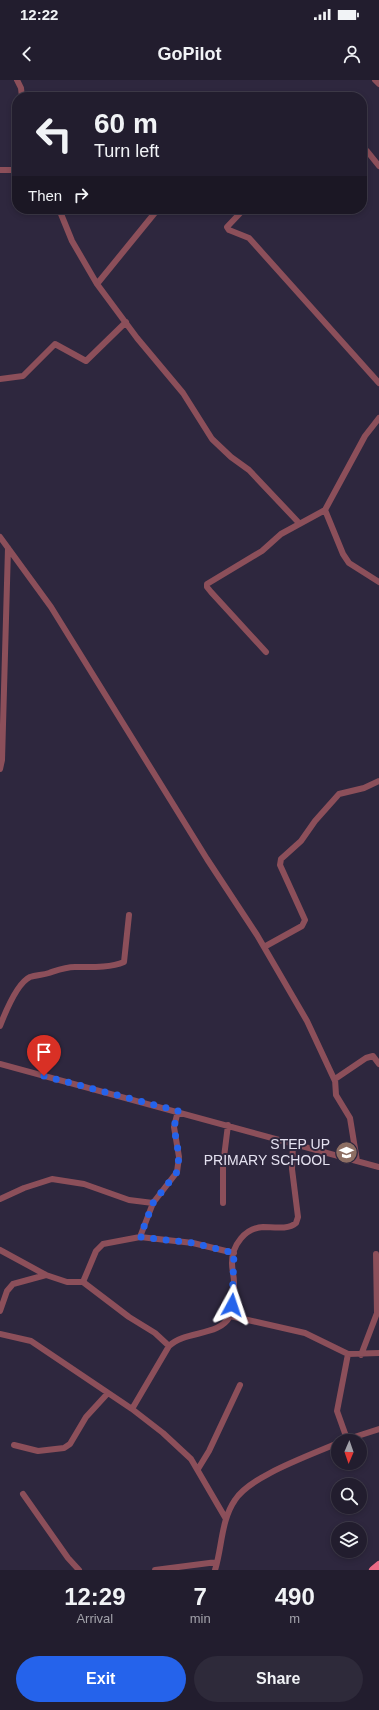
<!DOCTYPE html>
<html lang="en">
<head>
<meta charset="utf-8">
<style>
	body { margin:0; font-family:Arial,sans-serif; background:#2e2a3a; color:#f1f3f6; height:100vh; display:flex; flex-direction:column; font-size:15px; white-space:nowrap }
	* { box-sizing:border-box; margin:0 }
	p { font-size:13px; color:#a2a2aa }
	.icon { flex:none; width:22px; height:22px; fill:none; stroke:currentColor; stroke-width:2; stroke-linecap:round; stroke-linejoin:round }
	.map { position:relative; height:1490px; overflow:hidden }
	.details { display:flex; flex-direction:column; background:#221d2e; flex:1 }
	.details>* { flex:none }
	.top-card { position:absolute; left:12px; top:12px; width:355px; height:122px; border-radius:16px; box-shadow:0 2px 6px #0003,0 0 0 1px #3f3b4a; background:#221d2e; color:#f1f3f6; overflow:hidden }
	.needle { width:26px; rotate:182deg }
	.controls { position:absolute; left:331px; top:1354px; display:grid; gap:8px }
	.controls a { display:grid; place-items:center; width:36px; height:36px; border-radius:50%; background:#221d2e; box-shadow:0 2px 6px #0003,0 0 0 1px #3f3b4a; font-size:20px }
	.pin { position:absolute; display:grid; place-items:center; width:34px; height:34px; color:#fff; margin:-41px -17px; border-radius:50% 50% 50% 0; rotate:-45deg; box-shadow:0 0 4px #0007 }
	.pin .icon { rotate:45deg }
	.me { position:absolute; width:44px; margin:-22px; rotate:5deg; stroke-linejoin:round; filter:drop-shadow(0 0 3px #0008) }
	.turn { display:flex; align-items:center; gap:14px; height:84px; padding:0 16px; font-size:18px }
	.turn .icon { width:52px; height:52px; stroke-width:2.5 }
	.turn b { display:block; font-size:28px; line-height:34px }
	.then { display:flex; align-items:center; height:38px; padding:0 16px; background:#0003; gap:8px; font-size:15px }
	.eta { display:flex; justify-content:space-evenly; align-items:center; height:68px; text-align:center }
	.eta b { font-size:24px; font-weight:700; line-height:28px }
	.cta { display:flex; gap:8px; margin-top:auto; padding:8px 16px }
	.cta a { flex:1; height:46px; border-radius:24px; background:#2563eb; color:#fff; font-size:16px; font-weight:700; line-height:46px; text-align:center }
	.cta a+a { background:#2e2a3a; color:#f1f3f6 }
	.status { display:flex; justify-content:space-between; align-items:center; height:28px; padding:0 20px; background:#221d2e; direction:ltr }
	.status svg { height:11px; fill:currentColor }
	header { display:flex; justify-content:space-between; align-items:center; height:52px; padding:0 16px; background:#221d2e; font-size:18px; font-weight:700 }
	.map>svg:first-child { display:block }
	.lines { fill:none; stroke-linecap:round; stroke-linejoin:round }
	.minor { stroke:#8c4f5a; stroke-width:6 }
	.major { stroke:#ea6b86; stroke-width:8 }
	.route { stroke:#2563eb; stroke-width:7; stroke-dasharray:0 12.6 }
	.labels { text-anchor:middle; stroke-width:4; stroke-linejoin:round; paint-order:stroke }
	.poi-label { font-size:14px; fill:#e5e2f1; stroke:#2e273e; text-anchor:end }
</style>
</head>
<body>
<div class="status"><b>12:22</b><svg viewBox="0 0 49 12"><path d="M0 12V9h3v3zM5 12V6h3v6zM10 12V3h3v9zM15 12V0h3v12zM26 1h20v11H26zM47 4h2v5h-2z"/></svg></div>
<header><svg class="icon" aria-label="back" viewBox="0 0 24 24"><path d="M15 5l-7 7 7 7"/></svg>GoPilot<svg class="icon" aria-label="person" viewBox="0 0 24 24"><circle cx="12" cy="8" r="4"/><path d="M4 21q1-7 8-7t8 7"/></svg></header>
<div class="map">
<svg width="379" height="1490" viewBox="0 0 379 1490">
	<rect width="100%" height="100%" fill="#2e273e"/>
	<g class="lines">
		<path class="minor" d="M17,0L21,8L22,17
			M375,0L379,4
			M362,72L367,71L379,86
			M0,90H17
			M59,129L72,161L97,204L137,258L183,313L212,359L231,377L249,390L299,443
			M244,129L227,147L229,150L249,158L379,303
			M97,204L158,129
			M0,299L23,296L55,264L86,281L126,242
			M379,338L365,356L325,430L343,474L349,483L379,502
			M0,457L51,527L207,779L257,855L307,941L335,1001
			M266,572L211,512L207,507V504L262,471L281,454L325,430
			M0,689L2,680L8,468
			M264,867L302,846L305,840L280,785L281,779L301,761L315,741L339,714L364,708L379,701
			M0,946C5,933 17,903 30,897C36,895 43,895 49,893C58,890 65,887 75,887C91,887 110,888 124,882L129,835
			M0,984L379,1087
			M357,1081L350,1038L336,1015L335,999L366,978L373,976L379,984
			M0,1119L24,1108L52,1099L84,1104L129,1120L153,1123
			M223,1123V1085L228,1045
			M140,1157L153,1123L177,1092L179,1077L174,1047L178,1031
			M0,1170L46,1195L67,1202H83L129,1237L155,1253L169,1266
			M83,1202L96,1171L103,1164L140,1157L193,1163L234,1173
			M0,1231L7,1211L13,1204L46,1195
			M230,1236C232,1225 234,1213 234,1202C234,1196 232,1190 232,1183C232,1165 245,1148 263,1147C273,1147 288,1150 296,1143L298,1137L292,1089L293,1064
			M0,1254L31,1261L132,1329L163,1353L191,1379L226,1439
			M361,1275L377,1233L376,1174
			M132,1329L169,1266C186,1250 219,1257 230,1236L305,1253L348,1274L379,1273
			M347,1359L337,1331L348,1274
			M345,1360L379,1349
			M14,1365L38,1371L64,1368L70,1364L86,1337L108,1313
			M198,1389L209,1371L240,1305
			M23,1414L68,1478L79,1490
			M155,1490L217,1482
			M215,1490C222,1468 221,1440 235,1420C250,1396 311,1375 338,1363"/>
		<path class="major" d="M373,1490L379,1485"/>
	</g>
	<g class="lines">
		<path class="route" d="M44,996L178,1031L174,1047L179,1076L177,1092L153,1123L140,1157L193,1163L234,1173L232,1225"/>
	</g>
	<defs>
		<symbol id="school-disc" viewBox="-11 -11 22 22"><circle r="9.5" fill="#8d6e63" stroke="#2e273e"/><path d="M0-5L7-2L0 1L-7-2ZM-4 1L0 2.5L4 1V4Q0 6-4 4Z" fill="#fff"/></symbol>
	</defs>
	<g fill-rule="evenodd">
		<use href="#school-disc" x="334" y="1060" width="25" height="25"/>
	</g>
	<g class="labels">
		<g class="poi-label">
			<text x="330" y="1069">STEP UP<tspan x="330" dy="16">PRIMARY SCHOOL</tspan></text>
		</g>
	</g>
</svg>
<div class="controls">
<a><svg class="needle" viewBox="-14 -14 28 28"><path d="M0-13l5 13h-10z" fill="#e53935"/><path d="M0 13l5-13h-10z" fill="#a2a2aa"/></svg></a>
<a><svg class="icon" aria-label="search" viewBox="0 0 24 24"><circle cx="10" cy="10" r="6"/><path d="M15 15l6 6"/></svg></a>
<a><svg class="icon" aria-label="layers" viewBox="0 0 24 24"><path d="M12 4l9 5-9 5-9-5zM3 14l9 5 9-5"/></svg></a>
</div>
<div class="pin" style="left:44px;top:996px;background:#d93025"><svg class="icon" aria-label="arrive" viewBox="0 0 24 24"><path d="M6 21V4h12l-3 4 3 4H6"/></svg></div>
<svg class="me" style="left:232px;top:1225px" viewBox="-20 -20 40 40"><path d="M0-17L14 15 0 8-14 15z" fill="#2563eb" stroke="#fff" stroke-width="4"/></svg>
<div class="top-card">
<div class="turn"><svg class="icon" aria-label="left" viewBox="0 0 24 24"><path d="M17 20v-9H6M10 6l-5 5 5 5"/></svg><div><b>60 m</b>Turn left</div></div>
<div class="then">Then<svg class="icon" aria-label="right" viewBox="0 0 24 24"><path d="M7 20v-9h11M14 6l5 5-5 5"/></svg></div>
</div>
</div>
<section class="details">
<div class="eta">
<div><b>12:29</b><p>Arrival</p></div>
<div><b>7</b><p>min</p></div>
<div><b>490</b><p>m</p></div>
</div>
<div class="cta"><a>Exit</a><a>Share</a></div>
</section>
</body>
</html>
